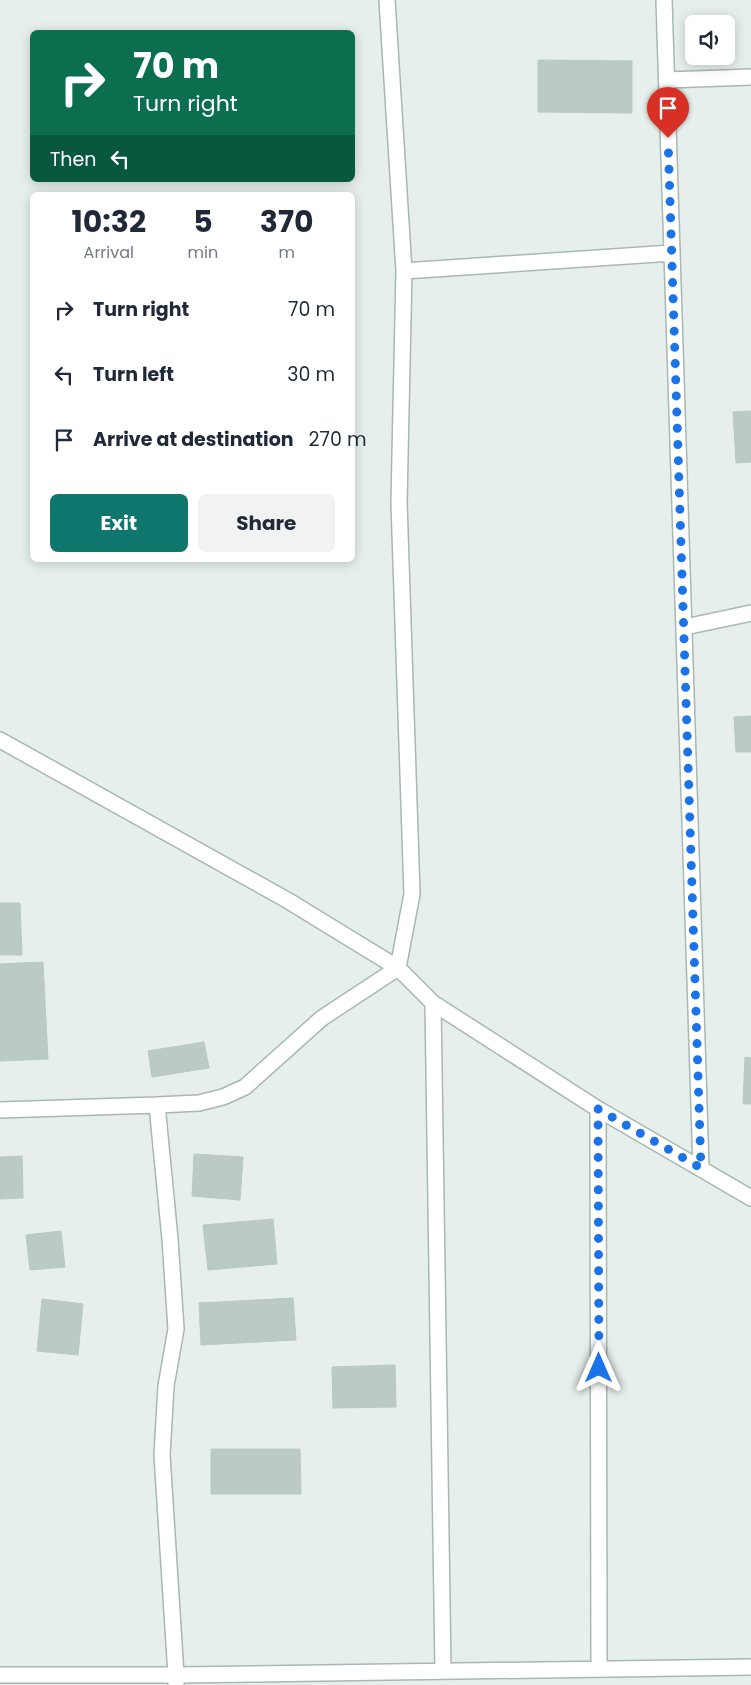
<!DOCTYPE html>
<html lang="en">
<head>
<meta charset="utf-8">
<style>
	body { margin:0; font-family:Poppins,sans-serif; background:#f2f2f3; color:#1f2937; height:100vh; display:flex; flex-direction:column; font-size:19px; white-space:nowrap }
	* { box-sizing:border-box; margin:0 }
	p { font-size:16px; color:#747a83 }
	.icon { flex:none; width:28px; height:28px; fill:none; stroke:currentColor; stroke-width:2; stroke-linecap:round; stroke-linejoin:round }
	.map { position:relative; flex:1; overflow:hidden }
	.drawer { position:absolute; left:30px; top:192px; width:325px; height:370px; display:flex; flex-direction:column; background:#fff; border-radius:8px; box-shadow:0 2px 12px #0003 }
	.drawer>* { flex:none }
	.guide { position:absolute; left:30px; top:30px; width:325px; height:152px; border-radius:8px; box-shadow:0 2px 12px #0003; background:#0b6e4f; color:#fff; overflow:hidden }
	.tools { position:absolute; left:685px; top:15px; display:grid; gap:10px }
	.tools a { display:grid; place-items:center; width:50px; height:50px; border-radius:8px; background:#fff; box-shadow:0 2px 12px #0003; font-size:25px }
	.pin { position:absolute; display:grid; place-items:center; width:42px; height:42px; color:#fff; margin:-51px -21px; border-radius:50% 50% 50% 0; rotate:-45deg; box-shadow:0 0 5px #0007 }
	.pin .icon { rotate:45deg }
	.me { position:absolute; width:55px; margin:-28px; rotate:0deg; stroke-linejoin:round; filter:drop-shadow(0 0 4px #0008) }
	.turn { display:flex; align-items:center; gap:18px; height:105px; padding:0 20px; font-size:22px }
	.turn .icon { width:65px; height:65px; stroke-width:2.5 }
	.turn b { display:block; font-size:35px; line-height:42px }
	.then { display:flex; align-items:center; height:48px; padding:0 20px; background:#0003; gap:10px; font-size:19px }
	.eta { display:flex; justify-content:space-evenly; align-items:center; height:85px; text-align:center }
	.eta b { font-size:30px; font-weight:700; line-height:35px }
	.cta { display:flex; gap:10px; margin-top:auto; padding:10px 20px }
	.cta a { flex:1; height:58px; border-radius:8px; background:#0f766e; color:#fff; font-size:20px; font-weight:700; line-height:58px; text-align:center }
	.cta a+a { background:#f2f2f3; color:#1f2937 }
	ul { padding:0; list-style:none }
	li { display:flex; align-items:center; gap:15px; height:65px; padding:0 20px }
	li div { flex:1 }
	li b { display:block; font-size:19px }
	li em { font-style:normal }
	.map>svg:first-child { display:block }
	.building { fill:#bbcac4; stroke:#b8c9c2 }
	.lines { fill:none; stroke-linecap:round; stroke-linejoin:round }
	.street-casing { stroke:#a8b8b2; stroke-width:18 }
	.street { stroke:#fff; stroke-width:15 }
	.route { stroke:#1a73e8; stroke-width:9; stroke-dasharray:0 16.2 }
</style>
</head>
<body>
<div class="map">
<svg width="751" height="1685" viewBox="0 0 751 1685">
	<rect width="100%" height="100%" fill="#e6efeb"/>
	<path class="building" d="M538,60L632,61V113L538,112Z
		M751,411V462L736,463L733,412Z
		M751,716V752H736L734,717Z
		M0,903H20L22,955H0Z
		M43,962L48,1059L0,1061V964Z
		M204,1042L209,1068L152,1077L148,1051Z
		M745,1057L751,1058V1104H743Z
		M194,1154L243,1157L240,1200L192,1196Z
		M22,1156L23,1198L0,1199V1157Z
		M273,1219L277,1264L208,1270L203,1225Z
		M61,1231L65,1267L30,1270L26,1235Z
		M293,1298L296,1340L201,1345L199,1303Z
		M42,1299L83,1304L78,1355L37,1351Z
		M395,1365L396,1407L333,1408L332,1367Z
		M211,1449H300L301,1494H211Z"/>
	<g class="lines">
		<defs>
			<path id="street" d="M664,0L701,1168
				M667,80L751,77
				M404,271L672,253
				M685,627L751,613
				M0,740L287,900L398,968L433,1003L598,1109L751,1198
				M433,1003L443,1670
				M598,1109L599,1667
				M0,1110L157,1105L199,1103L223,1097L245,1087L322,1018L398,968L412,894L399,502L404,271L387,0
				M0,1675H176L162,1455L166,1386L176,1329L170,1239L157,1105
				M176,1684V1675L751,1667"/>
		</defs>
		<use href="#street" class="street-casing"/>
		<use href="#street" class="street"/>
	</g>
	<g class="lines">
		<path class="route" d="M599,1368L598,1109L701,1168L668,138"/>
	</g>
</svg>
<div class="tools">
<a><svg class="icon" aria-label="sound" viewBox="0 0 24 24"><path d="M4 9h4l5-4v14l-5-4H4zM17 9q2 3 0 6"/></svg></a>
</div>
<div class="pin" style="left:668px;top:138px;background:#d93025"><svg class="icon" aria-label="arrive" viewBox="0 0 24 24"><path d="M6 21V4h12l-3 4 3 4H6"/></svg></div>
<svg class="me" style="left:599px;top:1368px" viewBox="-20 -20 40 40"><path d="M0-17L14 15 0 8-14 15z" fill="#1a73e8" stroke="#fff" stroke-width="4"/></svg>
<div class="guide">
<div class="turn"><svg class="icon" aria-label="right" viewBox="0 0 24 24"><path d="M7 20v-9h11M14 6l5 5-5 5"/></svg><div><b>70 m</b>Turn right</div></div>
<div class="then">Then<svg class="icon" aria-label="left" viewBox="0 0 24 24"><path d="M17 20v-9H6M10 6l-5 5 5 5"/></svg></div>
</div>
<section class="drawer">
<div class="eta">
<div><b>10:32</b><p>Arrival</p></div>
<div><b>5</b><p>min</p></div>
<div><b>370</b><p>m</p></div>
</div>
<ul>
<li><svg class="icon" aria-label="right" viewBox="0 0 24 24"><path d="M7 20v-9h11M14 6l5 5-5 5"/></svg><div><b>Turn right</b></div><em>70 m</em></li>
<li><svg class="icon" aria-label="left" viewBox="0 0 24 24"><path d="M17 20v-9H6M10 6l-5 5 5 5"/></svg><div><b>Turn left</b></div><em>30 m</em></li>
<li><svg class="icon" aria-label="arrive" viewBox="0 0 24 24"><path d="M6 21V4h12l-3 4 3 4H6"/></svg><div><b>Arrive at destination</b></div><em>270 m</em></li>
</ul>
<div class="cta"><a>Exit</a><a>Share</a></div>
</section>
</div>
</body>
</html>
